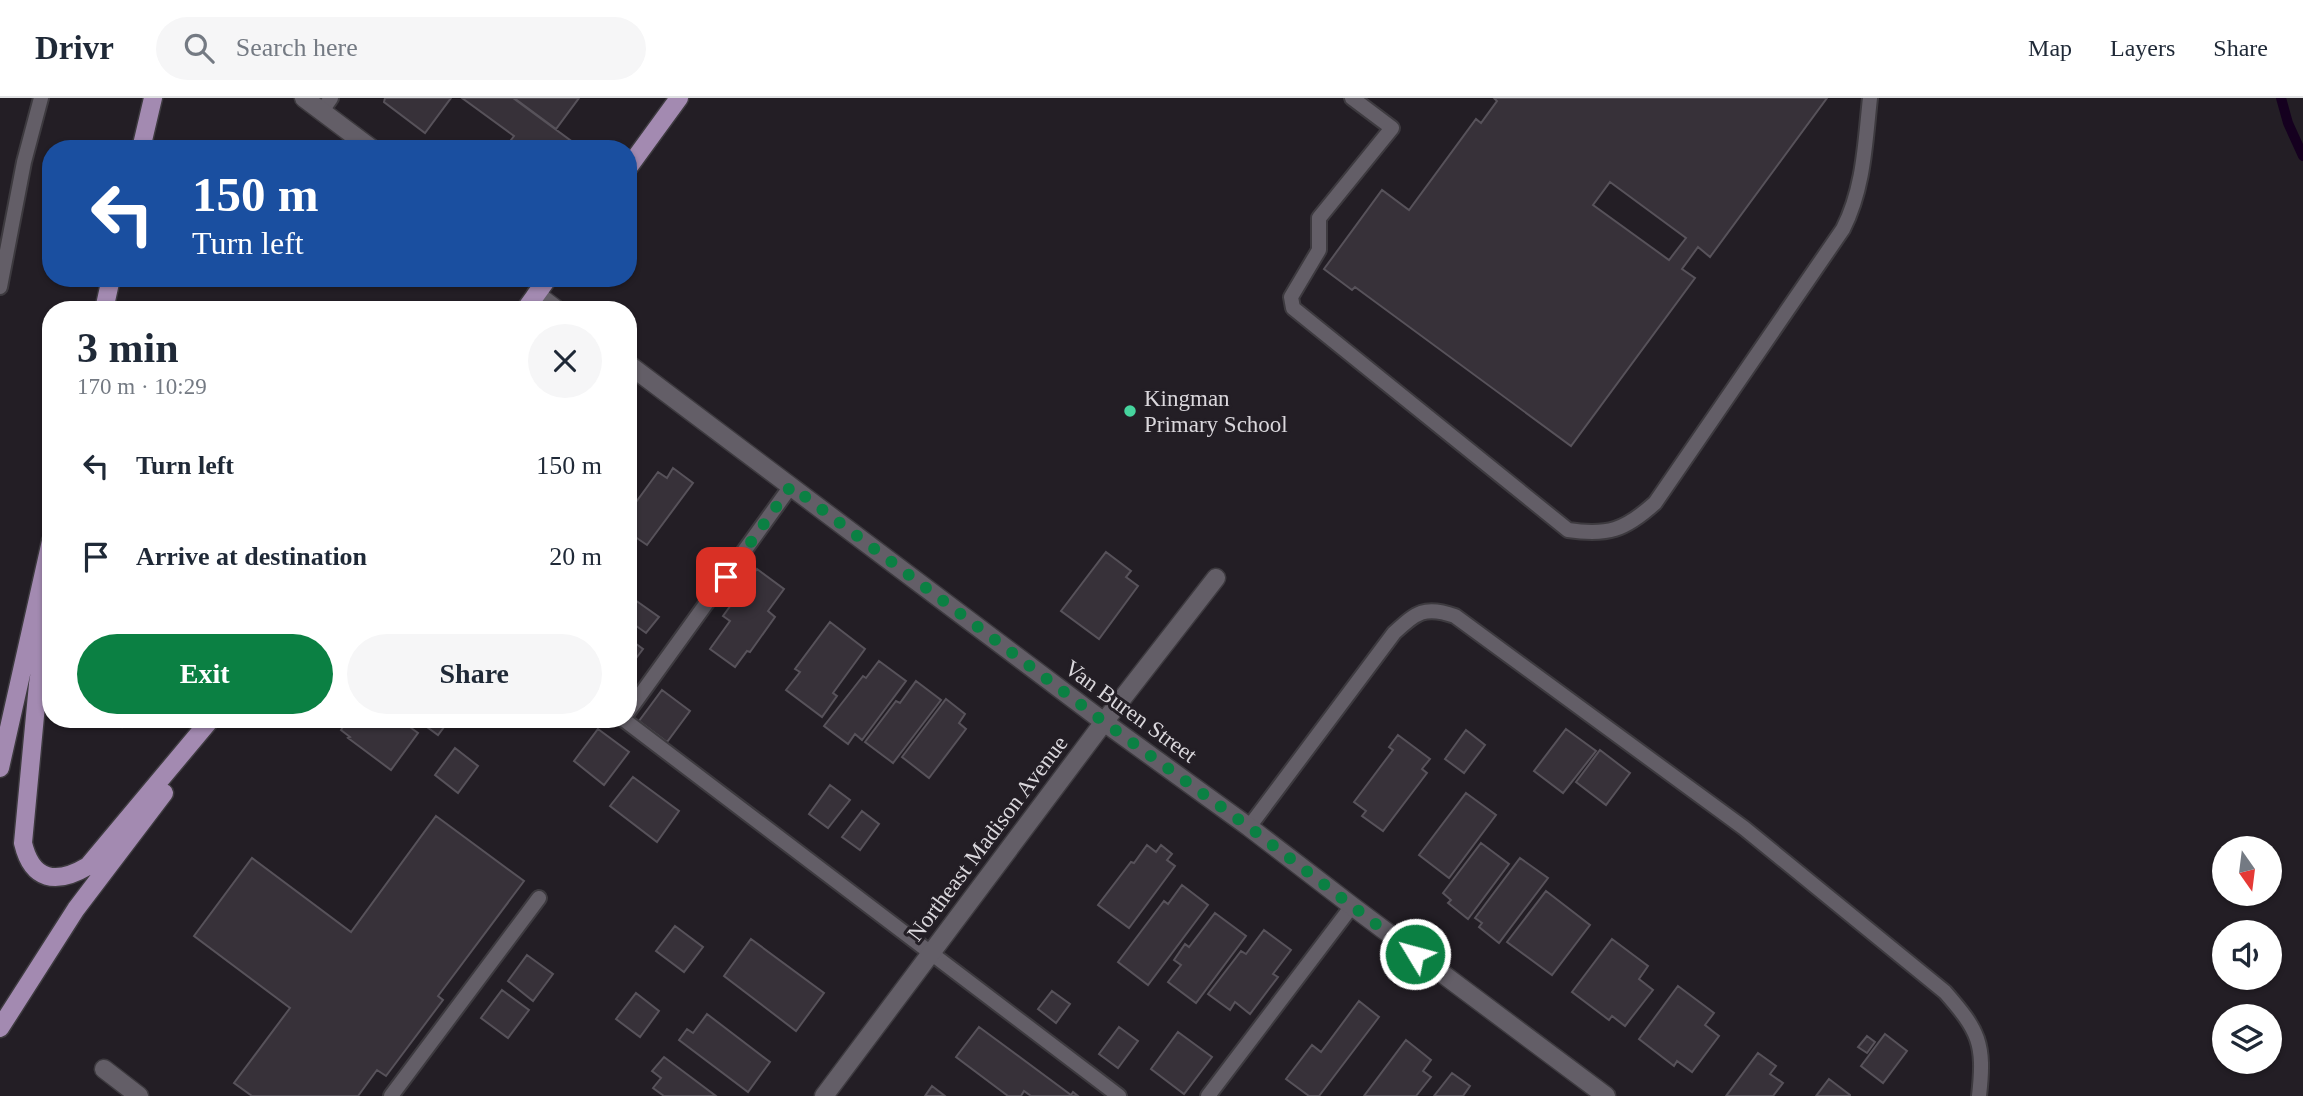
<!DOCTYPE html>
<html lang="en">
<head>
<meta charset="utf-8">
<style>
	body { margin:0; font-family:"Times New Roman",serif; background:#f6f6f7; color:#1f2937; height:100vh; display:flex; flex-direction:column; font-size:26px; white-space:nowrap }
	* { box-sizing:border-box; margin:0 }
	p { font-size:23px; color:#747a83 }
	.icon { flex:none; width:38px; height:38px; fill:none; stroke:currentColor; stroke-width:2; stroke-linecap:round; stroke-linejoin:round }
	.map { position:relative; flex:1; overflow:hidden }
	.details { position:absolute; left:42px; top:203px; width:595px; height:427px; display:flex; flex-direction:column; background:#fff; border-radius:28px; box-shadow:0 2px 5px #0004 }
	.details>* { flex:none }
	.banner { position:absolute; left:42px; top:42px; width:595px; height:147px; border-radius:28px; box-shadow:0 2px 5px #0004; background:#1a4fa0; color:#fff; overflow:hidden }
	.needle { width:46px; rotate:166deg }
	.fabs { position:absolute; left:2212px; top:738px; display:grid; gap:14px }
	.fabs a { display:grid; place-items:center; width:70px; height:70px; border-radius:50%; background:#fff; box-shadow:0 2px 5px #0004; font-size:35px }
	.pin { position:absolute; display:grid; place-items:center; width:60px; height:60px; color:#fff; margin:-30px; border-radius:14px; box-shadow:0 4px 10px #0006 }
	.me { position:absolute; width:77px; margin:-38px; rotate:307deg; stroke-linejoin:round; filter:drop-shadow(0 0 5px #0008) }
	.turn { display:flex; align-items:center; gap:24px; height:147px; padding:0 35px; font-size:32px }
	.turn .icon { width:91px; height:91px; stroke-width:2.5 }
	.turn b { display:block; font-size:49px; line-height:60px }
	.round { display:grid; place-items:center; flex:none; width:74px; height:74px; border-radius:37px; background:#f6f6f7 }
	.headline { display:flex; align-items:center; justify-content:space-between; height:119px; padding:0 35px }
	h1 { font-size:42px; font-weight:600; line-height:52px }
	.button { display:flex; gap:14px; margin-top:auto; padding:14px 35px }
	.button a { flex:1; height:80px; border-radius:42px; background:#0b8043; color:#fff; font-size:28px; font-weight:600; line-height:80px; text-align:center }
	.button a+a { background:#f6f6f7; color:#1f2937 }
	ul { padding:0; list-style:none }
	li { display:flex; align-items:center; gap:21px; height:91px; padding:0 35px }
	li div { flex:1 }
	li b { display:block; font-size:26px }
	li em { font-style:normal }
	header { display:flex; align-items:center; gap:42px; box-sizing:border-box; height:98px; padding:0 35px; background:#fff; border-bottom:2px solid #e0e1e3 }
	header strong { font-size:33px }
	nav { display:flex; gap:38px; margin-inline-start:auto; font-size:24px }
	.search { width:490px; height:63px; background:#f6f6f7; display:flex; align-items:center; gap:18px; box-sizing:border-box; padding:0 24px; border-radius:38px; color:#747a83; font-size:26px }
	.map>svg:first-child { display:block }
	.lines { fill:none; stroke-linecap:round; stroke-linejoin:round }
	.stream { stroke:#15001f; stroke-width:10 }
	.building { fill:#373139; stroke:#57525a; stroke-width:2; fill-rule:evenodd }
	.service-casing { stroke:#3d3a3f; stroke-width:18 }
	.minor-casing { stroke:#3d3a3f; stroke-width:21 }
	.primary-casing { stroke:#3d3a3f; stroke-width:21 }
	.service { stroke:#635e67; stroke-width:14 }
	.minor { stroke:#635e67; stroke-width:18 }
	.primary { stroke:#a38ab1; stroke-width:18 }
	.route { stroke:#0b8043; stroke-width:12; stroke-dasharray:0 21.6 }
	.poi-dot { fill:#46d49e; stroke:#231e25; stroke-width:2.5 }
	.labels { text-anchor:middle; stroke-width:6; stroke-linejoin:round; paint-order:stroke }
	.poi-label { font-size:23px; fill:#dad7dc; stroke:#231e25; text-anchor:start }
	.street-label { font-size:23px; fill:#dad7dc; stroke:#231e25 }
</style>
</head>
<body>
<header>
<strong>Drivr</strong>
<div class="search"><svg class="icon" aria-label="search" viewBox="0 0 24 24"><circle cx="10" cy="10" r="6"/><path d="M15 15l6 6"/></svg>Search here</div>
<nav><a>Map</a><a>Layers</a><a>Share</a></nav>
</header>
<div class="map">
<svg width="2303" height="998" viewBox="0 0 2303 998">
	<rect width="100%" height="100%" fill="#231e25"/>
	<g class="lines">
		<path class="stream" d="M2281,0L2288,25L2303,58"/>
	</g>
	<path class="building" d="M385,0H451L425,35L384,4Z
		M462,0H513L574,45L569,51H522L511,42L514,38Z
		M514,0H579L556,31Z
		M1494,0H1827L1710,159L1698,149L1682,171L1695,180L1571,348L1355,189L1352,192L1324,171L1382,92L1409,112L1476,21L1481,25L1497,3ZM1610,84L1686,140L1669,162L1593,107Z
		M673,370L693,385L647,447L628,434V415L658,374L667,380Z
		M1106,454L1131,473L1126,479L1138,488L1099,541L1061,513Z
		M757,471L784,491L768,513L775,519L750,554L747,553L735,569L710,551L730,523L723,518Z
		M628,497L659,519L646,535L628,522Z
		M830,524L865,551L833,595L837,598L822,619L786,592L800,574L795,571Z
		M628,540L643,551L628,571Z
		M879,563L906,583L862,642L855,636L848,646L824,628L863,578L866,580Z
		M916,583L941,602L893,665L865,644L896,603L900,605Z
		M662,592L690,613L667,644L639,623Z
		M946,601L965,616L959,625L966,631L929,680L902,659Z
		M112,621H128L122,629Z
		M348,621H399L418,635L391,672L348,640L350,639L341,632Z
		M416,621H450L438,637Z
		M598,631L629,654L604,687L574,663Z
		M1566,631L1596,653L1563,695L1534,673Z
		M1466,632L1485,647L1464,675L1445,661Z
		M1398,637L1430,661L1422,671L1427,675L1383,733L1362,718L1366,713L1354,704L1393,652L1389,649Z
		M455,650L478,668L458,695L435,677Z
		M1600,652L1630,675L1606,707L1576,684Z
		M633,679L679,713L657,744L610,708Z
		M830,687L850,702L828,730L809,716Z
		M1466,695L1496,717L1449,780L1419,757Z
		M862,713L879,726L860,752L842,739Z
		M436,718L524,783L438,898L443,902L386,978L377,972L358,998H252L234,985L290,910L194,838L252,760L351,834Z
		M1481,745L1509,766L1468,821L1448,805L1451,802L1443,795Z
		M1147,747L1156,754L1161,747L1172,756L1167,762L1175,768L1129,830L1098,807L1131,764L1134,765Z
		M1520,760L1548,780L1499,845L1479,829L1482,825L1475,820Z
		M1182,787L1208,807L1148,887L1118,864L1164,803L1168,806Z
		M1546,793L1590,827L1552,877L1507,844Z
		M1215,815L1246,838L1196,905L1168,884L1181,867L1174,862L1185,846L1189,849Z
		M675,828L703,849L684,874L656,853Z
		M1264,832L1291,852L1273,876L1278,879L1250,916L1235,904L1230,912L1208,896L1241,853L1246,856Z
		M751,841L824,895L796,933L724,878Z
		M1612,841L1648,868L1639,881L1653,892L1625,928L1612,918L1609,922L1572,894Z
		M527,857L553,876L533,903L508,883Z
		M1678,888L1714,915L1705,927L1719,938L1692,974L1677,963L1674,968L1639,941Z
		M502,892L529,912L508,940L481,920Z
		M1052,893L1070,906L1056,925L1038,911Z
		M636,895L659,913L640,939L616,921Z
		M1359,903L1379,919L1319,998H1309L1286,981L1312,947L1321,954Z
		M707,916L770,964L748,994L679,942L687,931L693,935Z
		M979,929L1071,997L1073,994L1078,998H1031L1024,993L1021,998H1008L956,959Z
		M1119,929L1138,943L1118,970L1099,956Z
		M1178,934L1212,959L1184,996L1151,971Z
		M1885,936L1907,953L1883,985L1861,968Z
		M1867,938L1875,944L1867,955L1858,949Z
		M1406,942L1431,962L1423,973L1431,979L1416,998H1364Z
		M1758,955L1776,968L1770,976L1783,985L1773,998H1726Z
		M664,959L716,998H664L653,990L661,980L652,973Z
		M1452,975L1470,988L1463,998H1434Z
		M1829,981L1850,997V998H1816Z
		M932,988L945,998H925Z"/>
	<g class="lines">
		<defs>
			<path id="service" d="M1352,0L1392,30L1319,120V152L1291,199L1293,210L1568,432C1608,438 1625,432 1655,405L1843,131C1864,90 1865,45 1870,0
				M322,13L331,0
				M0,189L24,64L41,0
				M628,614L791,388
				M623,621L1119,998
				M1249,729L1394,535C1416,515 1424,507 1455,518L1744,730L1945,894C1979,933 1985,945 1979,998
				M391,998L539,800
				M1208,998L1352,808"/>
			<path id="minor" d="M304,0L372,51
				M536,196L557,212
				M628,266L1104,624L1249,729L1352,808L1606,998
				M104,971L139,998
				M824,998L1104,624L1216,480"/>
			<path id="primary" d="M141,51L153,0
				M628,70L679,0
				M104,212L111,180
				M525,212L548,180
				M51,498L38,586L23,745C32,783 56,787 88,768L211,621
				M0,670L51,443
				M0,930L76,811L164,695"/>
		</defs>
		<use href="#service" class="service-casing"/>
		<use href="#minor" class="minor-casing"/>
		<use href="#primary" class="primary-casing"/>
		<use href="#service" class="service"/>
		<use href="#minor" class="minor"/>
		<use href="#primary" class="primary"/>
	</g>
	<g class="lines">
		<path class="route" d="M726,479L791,388L1104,624L1249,729L1415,856"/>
	</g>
	<circle class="poi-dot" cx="1130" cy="313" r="7"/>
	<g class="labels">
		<g class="poi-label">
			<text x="1144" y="308">Kingman<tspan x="1144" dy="26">Primary School</tspan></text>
		</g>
		<g class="street-label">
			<text transform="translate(1131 613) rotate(36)" y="8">Van Buren Street</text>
			<text transform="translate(987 740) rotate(-53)" y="8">Northeast Madison Avenue</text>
		</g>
	</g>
</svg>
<div class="fabs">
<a><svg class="needle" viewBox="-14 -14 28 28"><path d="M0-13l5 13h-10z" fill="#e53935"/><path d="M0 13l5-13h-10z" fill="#747a83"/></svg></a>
<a><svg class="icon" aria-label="sound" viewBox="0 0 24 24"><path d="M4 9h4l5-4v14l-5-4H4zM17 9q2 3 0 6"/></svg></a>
<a><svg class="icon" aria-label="layers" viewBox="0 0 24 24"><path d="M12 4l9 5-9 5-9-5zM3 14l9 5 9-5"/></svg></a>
</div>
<div class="pin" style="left:726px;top:479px;background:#d93025"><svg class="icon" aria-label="arrive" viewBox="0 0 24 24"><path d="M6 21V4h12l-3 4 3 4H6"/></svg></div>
<svg class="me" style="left:1415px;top:856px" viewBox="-20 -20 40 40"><circle r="17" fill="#0b8043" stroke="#fff" stroke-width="3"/><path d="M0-11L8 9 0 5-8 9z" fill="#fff"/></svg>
<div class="banner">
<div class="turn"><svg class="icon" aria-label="left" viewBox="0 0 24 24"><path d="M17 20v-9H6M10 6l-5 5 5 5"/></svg><div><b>150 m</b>Turn left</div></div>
</div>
<section class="details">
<div class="headline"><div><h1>3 min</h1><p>170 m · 10:29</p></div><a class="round"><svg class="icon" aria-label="close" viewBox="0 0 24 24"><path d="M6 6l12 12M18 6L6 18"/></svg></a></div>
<ul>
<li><svg class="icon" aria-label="left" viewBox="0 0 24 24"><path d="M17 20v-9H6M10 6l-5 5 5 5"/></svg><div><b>Turn left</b></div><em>150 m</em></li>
<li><svg class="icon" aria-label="arrive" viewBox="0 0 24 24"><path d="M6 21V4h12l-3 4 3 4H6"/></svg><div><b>Arrive at destination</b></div><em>20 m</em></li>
</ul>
<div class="button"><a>Exit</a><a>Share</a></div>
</section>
</div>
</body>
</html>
